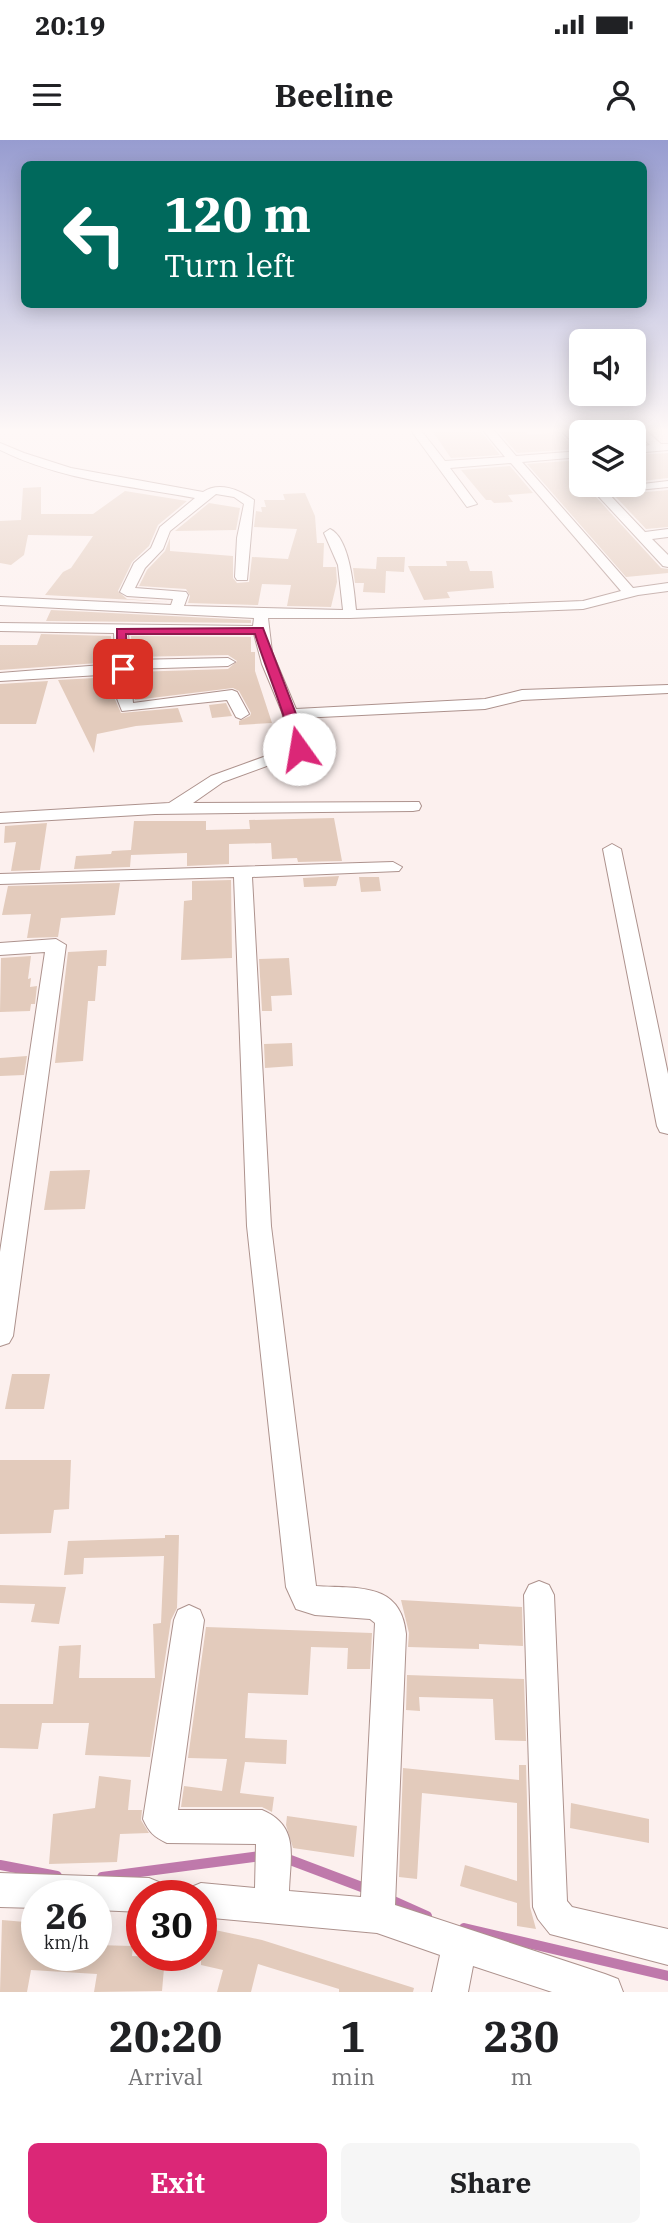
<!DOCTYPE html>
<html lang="en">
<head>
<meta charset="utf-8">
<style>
	body { margin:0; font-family:"IBM Plex Serif",serif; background:#f6f6f6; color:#202124; height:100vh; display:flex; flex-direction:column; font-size:26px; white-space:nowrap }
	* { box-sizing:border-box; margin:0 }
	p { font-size:23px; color:#757577 }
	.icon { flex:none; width:38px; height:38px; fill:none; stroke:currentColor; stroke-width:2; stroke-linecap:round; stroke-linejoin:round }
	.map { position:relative; height:1852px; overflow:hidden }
	.panel { display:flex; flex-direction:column; background:#fff; flex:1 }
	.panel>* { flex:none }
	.hud { position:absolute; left:21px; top:21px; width:626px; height:147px; border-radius:10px; box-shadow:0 4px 18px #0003; background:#00695c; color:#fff; overflow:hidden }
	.tools { position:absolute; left:569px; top:189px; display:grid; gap:14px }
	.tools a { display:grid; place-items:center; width:77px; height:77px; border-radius:10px; background:#fff; box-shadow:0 4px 18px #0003; font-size:35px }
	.speed { position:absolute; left:21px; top:1740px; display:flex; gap:14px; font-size:35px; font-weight:700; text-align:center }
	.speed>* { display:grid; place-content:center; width:91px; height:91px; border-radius:50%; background:#fff; box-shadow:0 4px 18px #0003; line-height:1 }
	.speed small { font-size:18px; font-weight:400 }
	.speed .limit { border:10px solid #d22; background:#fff; color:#111 }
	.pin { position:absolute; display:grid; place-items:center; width:60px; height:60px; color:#fff; margin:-30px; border-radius:14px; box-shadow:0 4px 10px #0006 }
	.me { position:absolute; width:77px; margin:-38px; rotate:347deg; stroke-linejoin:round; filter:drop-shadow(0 0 5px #0008) }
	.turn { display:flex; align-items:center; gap:24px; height:147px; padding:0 28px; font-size:32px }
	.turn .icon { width:91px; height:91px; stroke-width:2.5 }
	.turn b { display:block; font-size:49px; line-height:60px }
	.eta { display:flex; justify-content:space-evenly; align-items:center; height:119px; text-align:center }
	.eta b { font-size:42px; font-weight:700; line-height:49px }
	.primary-button { display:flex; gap:14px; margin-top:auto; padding:14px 28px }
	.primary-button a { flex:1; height:80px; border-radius:10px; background:#db2777; color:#fff; font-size:28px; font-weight:700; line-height:80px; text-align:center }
	.primary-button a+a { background:#f6f6f6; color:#202124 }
	.status { display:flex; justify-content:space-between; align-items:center; height:49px; padding:0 35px; background:#fff; direction:ltr }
	.status svg { height:19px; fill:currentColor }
	header { display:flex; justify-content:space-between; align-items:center; height:91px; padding:0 28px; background:#fff; font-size:32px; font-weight:700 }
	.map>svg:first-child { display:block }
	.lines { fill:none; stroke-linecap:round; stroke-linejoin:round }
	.stream { stroke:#bf79ab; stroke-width:10 }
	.building { fill:#e3cbbc }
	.minor-casing { stroke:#ad928d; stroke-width:2 }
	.minor { fill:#fff; fill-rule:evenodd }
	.route { fill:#db2777; stroke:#8e194d; stroke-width:2 }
</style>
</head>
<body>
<div class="status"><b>20:19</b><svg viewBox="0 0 49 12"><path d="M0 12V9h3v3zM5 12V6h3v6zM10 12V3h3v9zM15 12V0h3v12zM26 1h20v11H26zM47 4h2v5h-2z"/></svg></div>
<header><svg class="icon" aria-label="menu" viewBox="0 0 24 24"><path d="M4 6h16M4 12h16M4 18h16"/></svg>Beeline<svg class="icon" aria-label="person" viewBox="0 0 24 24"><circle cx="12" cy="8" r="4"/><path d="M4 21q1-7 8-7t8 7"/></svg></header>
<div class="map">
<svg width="668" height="1852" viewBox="0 0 668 1852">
	<rect width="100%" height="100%" fill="#fcf0ee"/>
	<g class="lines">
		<path class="stream" d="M285,1718L367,1749
			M0,1725L57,1736
			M102,1737L261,1716
			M389,1759L427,1776
			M464,1788L668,1836"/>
	</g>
	<path class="building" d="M461,289H479L500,315L451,318L433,292Z
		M524,290L528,295L558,292L576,309L517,313L499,292Z
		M668,313V338L634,342V315Z
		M581,320V345H585L661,428L668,429V433L626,437L527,324Z
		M510,326L533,353L508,355L513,362L494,363L491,360H486L461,330Z
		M41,347V374H93L125,351L187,361L158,385L149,406L132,422L118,451L127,459L169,462L45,455L63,432L71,428L93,396L28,395L24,415L11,425L0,423V381L21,380L23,348Z
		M668,350V387L646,389L614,355Z
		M305,353L315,376L317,403H324L323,427H336L337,442L331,467L287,466L291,445L262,444L258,465L188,463L190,456L186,449L139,446L147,430L165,411L170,398V411L233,416V438L237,443L249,442L252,417L288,419L297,389L254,387L256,371L262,372L261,367H266L264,360H285L283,354Z
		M209,363L240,368L236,390L175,391Z
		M377,417H405L404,432L386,431L385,453L363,452L364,443H355L353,428L376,429Z
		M446,421H467L470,431H492L494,448L447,452L450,458L424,460L408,426H447Z
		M51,470L251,480V483L46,481Z
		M41,494L111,496L112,522L0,530V505H37Z
		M131,496L251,497V512H255V531L272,583L239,585V581L250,576L251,573L239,551L233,548L135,560L133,532L228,529L237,521L228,515L132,517Z
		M113,537L114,557L121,573L178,568L183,582L136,586L97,594L94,613L58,540Z
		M48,541L36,584H0V544Z
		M226,563L232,576L212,578L209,565Z
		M334,678L342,721L298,722L297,718L272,719L271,703L229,704V724L187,726V713L131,715L130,727L74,729L76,716L111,714L112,711L131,710L134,681H206V690L250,689L249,680Z
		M47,683L40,730L11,731L16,702L4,703L5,686Z
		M339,736L336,746L304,747L303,738Z
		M359,737H379L381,751L361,752Z
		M231,740L232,818L181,820L184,761L192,760V741Z
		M120,743L115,775L61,778L58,797L27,798L31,774L2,775L8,746Z
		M107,810L106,826H98L95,861H88L83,921L55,923L68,812Z
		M31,816L28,839L31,838L30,847L37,846L35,864H31L30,871L0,872L1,818Z
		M289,818L292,855L271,856L272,871H262L259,819Z
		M292,903L293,926L265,928L264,904Z
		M27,916L24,935L0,936V918Z
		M90,1030L85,1069L44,1070L50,1031Z
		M12,1234H50L44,1269H5Z
		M0,1320H71L69,1369L54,1370L51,1393L0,1394Z
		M165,1395H179L177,1468L171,1480L150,1617L85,1615L89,1583H42L38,1609L0,1608V1564H53L59,1506L81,1505L79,1538H155L153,1484L161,1483L164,1416L84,1418L83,1434L64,1435L68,1401L165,1398Z
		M0,1445L66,1447L59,1484L31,1482L35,1464L0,1463Z
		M401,1460L522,1467L523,1506L479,1504V1509L408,1507L409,1493Z
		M206,1487L372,1493L370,1529H347L348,1508L311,1507L308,1555L248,1553L245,1598L287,1600L286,1624L245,1622L240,1653L274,1657L272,1672L262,1667H181L184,1646L222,1651L227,1619L188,1618Z
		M407,1535L524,1539L526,1601L495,1600L493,1559L419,1557L420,1571L406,1570Z
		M519,1625H526L530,1767L536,1789L517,1786V1763L460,1746L465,1725L517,1741V1663L422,1653L417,1739L399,1737L403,1628L519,1640Z
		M99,1636L131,1640L128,1670H142L141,1680L149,1693L120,1694L117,1722L49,1724L53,1674L95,1668Z
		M571,1663L649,1679V1703L570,1688Z
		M287,1676L357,1686L354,1717L293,1708L286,1685Z
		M2,1780L37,1783V1815H96V1805L133,1806L132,1816L165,1817L162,1851L94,1852L97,1834L31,1830L27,1852H0Z
		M201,1790L215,1793V1790L262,1800L414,1848L413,1852H339V1849L258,1824L251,1852H217L223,1830L201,1825Z"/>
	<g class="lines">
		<defs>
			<path id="minor" d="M410,289H420L445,321L505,317L482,289H493L516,316L581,311V317L522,322L633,448L668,443V451L638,455L583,469L350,478H268L272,512L296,569L485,559L522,550L668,545V553L522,560L485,569L300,578L307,609L305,612L223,642L193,663L419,662L421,666L419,670L413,671L155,674L0,683V673L169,663L211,636L291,607L282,572L262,524L254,494L128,493L130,520L228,518L235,522L228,526L130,529L133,563L232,550L237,552L249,574L241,579L236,577L227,560L122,571L116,556V534L0,541V533L115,524L114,493L0,491V483L253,486L254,478L0,465V457L171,465L173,459L127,456L120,452L134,423L151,408L160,387L195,358C130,346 60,340 0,310V303L24,313L71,328L203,352C219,341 240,350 254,360L247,440H237L235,437L237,398L244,364L234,357L216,354L170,391L163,409L145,428L135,448L186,452L188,455L184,466L343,470L338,425L324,393L330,389C350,398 354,450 356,470L583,461L621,451L511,323L450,328L477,364L467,367Z
				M559,289H570L581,301V310Z
				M633,289H644L661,304H668V310L634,313V307L650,305Z
				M668,341V347L608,353L645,392L668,389V397L652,399L668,415V427L663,426L588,345H634Z
				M612,704L621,709L668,934V994L660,992L657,986L603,709Z
				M393,722L402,727L399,731L252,737L271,1086L316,1446C356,1449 401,1441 406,1494L395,1765L605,1834L618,1839L623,1852H552L473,1826L468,1852H432L440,1815L377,1793L201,1777V1755H186L189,1748L201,1743L255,1748L256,1704L167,1703C154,1697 149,1692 143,1679L174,1480L178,1470L189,1465L200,1470L204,1480L178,1670H262C300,1686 290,1716 289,1751L361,1757L375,1483L370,1479L315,1475L296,1469L286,1447L247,1086L234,737L0,744V734Z
				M56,799L66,805L13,1196L9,1203L0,1206V1112L45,812L0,815V803Z
				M539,1441L549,1445L554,1455L567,1761L572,1767L668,1789V1825L550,1794L538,1779L533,1767L524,1455L529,1445Z
				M0,1733L149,1738L161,1743L166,1755H142V1772L96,1770V1755H37V1768L0,1767Z"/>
		</defs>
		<use href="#minor" class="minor-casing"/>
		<use href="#minor" class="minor"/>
	</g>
	<linearGradient id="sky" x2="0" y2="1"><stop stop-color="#979cd0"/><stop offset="0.53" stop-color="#fef8f7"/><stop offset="1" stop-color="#fef8f7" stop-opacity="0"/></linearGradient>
	<rect width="668" height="548" fill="url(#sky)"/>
	<path class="route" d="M263,488L296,574L305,609L303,611L293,609C284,569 267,533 255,494H126L128,529L123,533L117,529V489Z"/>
</svg>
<div class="tools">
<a><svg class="icon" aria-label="sound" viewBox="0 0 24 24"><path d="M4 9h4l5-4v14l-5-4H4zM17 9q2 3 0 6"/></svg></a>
<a><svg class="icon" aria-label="layers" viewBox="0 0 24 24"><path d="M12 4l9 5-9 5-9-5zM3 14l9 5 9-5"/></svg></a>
</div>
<div class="speed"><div>26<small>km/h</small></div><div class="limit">30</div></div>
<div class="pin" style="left:123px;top:529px;background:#d93025"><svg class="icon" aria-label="arrive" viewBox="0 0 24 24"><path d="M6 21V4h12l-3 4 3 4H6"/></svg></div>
<svg class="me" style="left:299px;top:609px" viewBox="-20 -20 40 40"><circle r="19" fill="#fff"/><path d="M0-13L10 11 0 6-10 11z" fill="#db2777"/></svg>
<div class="hud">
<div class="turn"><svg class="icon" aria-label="left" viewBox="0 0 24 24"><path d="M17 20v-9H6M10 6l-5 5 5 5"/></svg><div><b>120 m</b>Turn left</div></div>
</div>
</div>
<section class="panel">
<div class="eta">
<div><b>20:20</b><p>Arrival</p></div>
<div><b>1</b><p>min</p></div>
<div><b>230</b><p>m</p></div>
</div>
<div class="primary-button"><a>Exit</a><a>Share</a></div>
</section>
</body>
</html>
